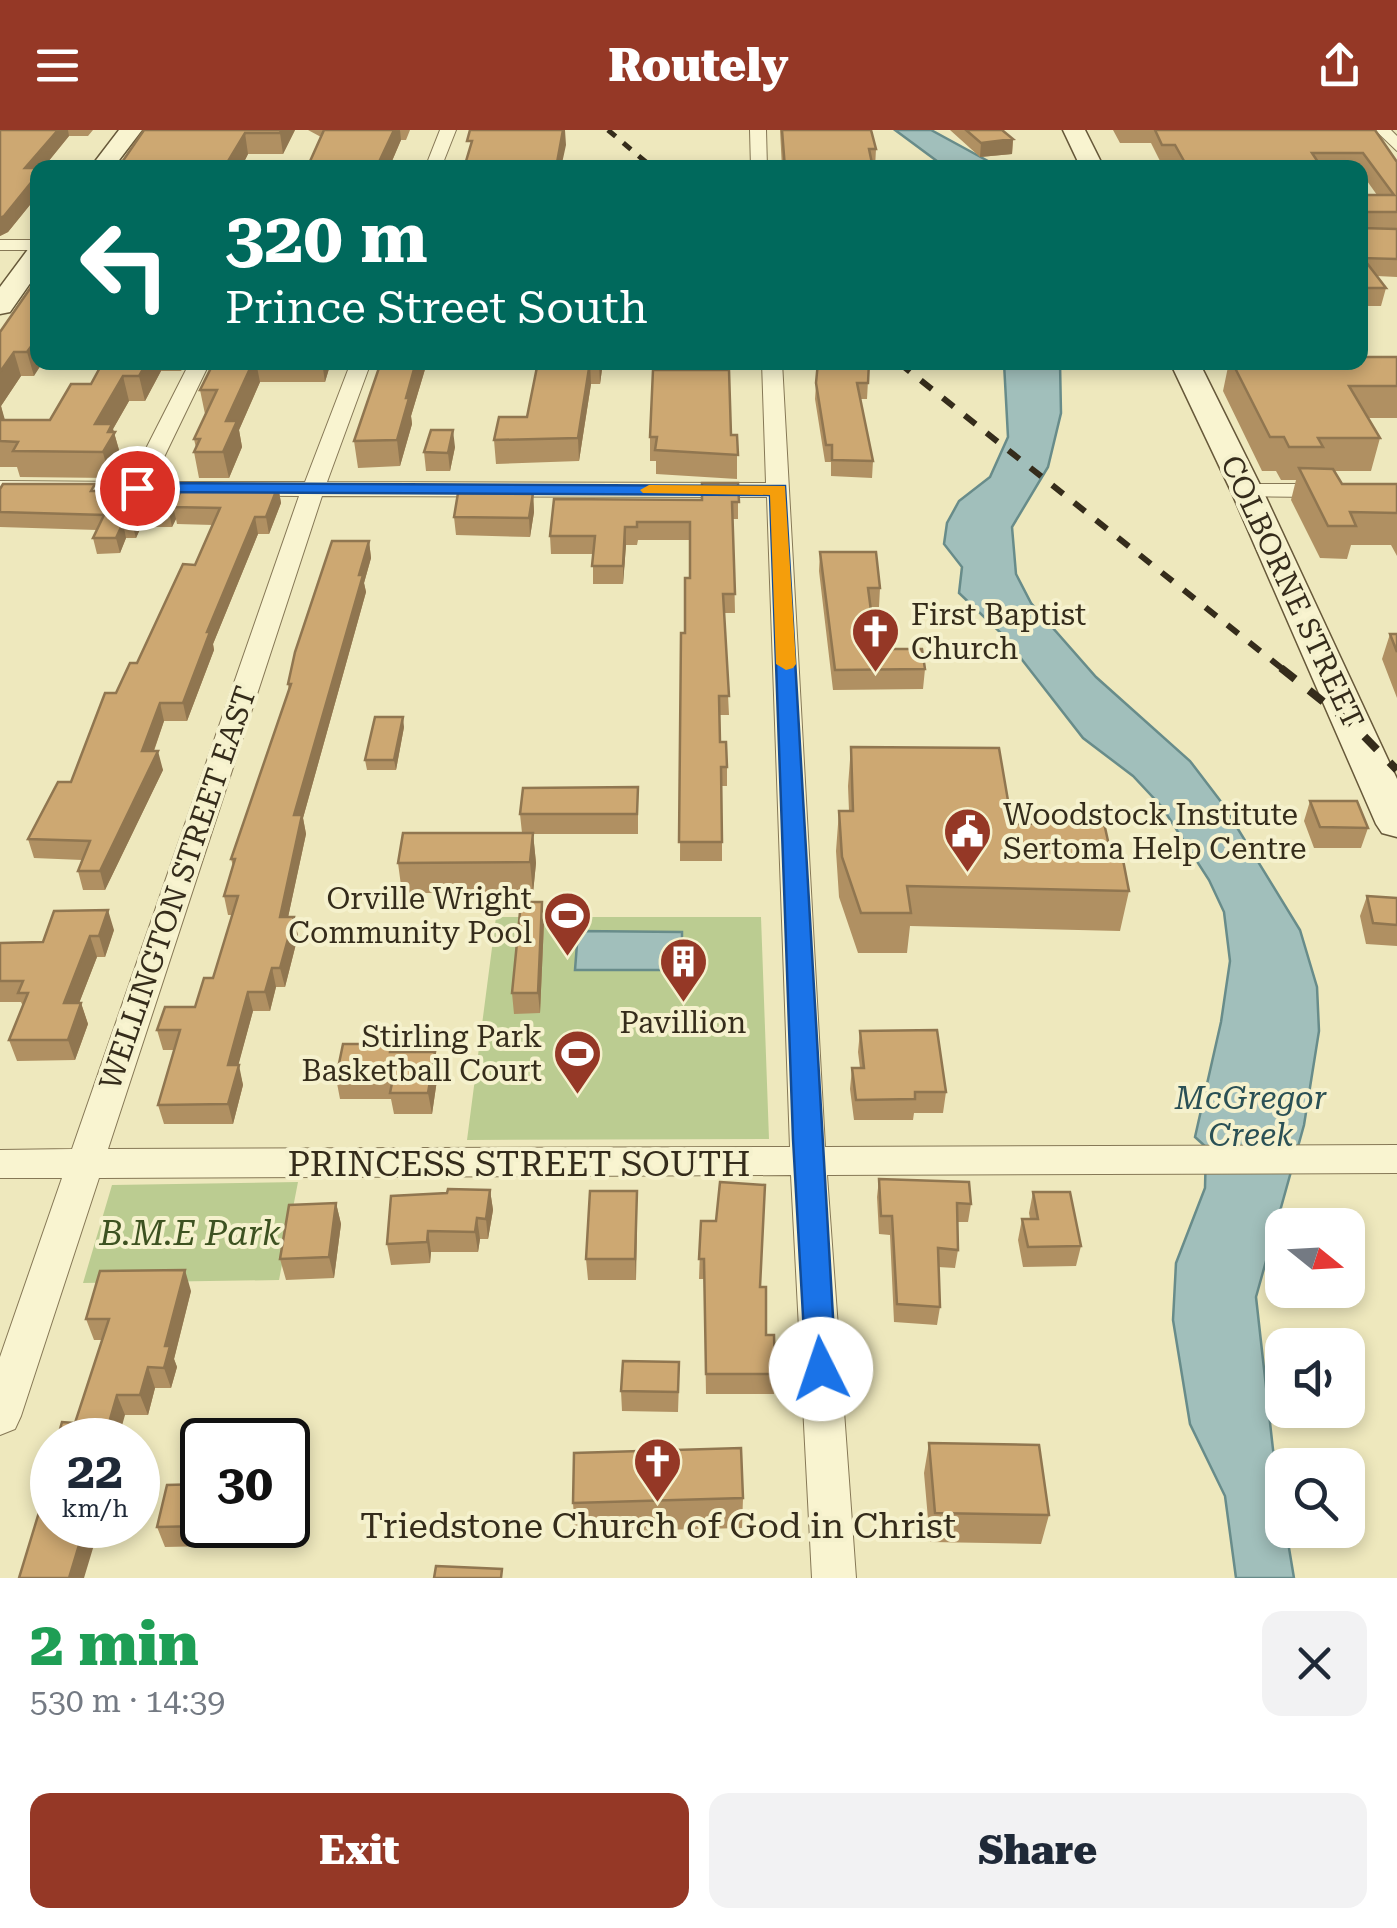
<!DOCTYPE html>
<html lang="en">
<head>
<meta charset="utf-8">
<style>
	body { margin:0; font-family:"Roboto Serif",serif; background:#f2f2f3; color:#1f2937; height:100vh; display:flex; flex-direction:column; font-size:38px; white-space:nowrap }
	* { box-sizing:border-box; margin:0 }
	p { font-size:32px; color:#747a83 }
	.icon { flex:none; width:55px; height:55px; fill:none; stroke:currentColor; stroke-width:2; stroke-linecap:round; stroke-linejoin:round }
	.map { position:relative; height:1448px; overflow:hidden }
	.panel { display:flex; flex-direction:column; background:#fff; flex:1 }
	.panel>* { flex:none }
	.banner { position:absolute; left:30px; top:30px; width:1338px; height:210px; border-radius:20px; box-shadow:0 5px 15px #0003; background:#00695c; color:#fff; overflow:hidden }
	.needle { width:65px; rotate:108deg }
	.controls { position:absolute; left:1265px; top:1078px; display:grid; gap:20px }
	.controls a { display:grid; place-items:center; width:100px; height:100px; border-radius:20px; background:#fff; box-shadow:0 5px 15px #0003; font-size:50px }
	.speed { position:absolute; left:30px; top:1288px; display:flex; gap:20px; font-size:50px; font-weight:700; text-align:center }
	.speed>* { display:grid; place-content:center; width:130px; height:130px; border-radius:50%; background:#fff; box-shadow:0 5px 15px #0003; line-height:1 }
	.speed small { font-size:25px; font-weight:400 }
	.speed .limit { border:5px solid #111; border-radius:15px; background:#fff; color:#111 }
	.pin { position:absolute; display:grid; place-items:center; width:85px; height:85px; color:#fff; margin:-42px; border:5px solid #fff; border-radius:50%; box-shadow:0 2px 10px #0007 }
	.me { position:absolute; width:110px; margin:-55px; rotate:356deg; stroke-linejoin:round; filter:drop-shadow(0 0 8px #0008) }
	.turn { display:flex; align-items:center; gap:35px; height:210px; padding:0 30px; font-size:45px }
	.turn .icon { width:130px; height:130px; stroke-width:2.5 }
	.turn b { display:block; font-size:70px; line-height:85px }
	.round { display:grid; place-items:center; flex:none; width:105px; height:105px; border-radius:20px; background:#f2f2f3 }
	.overview { display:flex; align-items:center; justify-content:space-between; height:170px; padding:0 30px }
	h1 { font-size:60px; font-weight:800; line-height:75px; color:#1e9e55 }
	.action { display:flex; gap:20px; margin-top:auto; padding:20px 30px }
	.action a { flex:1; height:115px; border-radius:20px; background:#953826; color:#fff; font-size:40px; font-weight:800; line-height:115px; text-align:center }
	.action a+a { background:#f2f2f3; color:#1f2937 }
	header { display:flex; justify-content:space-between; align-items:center; height:130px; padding:0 30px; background:#953826; color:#fff; font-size:45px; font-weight:800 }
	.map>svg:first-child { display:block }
	.green { fill:#bbcc91 }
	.water { fill:#a1bfbb; stroke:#688c8a; stroke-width:2.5 }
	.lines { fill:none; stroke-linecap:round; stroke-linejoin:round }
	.street-casing { stroke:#867856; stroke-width:2 }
	.secondary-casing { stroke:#67593a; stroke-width:3 }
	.street { fill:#f9f4d0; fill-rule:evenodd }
	.secondary { fill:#f9f4d0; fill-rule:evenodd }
	.rail-far2 { stroke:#352c1b; stroke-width:5; stroke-dasharray:10 10; stroke-linecap:butt }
	.rail-far1 { stroke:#352c1b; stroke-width:6; stroke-dasharray:14 14; stroke-linecap:butt }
	.rail { stroke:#352c1b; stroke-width:8; stroke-dasharray:18 18; stroke-linecap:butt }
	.wall { fill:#b09062 }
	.shaded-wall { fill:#907650 }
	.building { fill:#cda872; stroke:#907650; stroke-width:2.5 }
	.route { fill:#1a73e8; stroke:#114b97; stroke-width:2.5 }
	.slow { fill:#f59e0b }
	.labels { text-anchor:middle; stroke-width:8; stroke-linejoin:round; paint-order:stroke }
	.street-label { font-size:30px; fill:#352c1b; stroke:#f5f1cd }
	.poi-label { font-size:30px; fill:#352c1b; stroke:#f5f1cd; text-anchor:start }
	.water-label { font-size:32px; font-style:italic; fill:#2a5055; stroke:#f5f1cd }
	.near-street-label { font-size:35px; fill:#352c1b; stroke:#f5f1cd }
	.near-park-label { font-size:35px; font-style:italic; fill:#3d5221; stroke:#f5f1cd }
	.near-poi-label { font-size:35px; fill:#352c1b; stroke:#f5f1cd }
</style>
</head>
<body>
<header><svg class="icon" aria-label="menu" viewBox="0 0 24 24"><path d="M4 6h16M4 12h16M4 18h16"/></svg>Routely<svg class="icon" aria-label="share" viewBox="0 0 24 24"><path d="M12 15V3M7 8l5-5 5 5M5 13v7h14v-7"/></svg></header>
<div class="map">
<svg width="1397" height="1448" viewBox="0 0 1397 1448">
	<rect width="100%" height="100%" fill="#eee8bd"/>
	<path class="green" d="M496,787H761L769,1009L467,1010Z
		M298,1052L279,1150L83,1153L112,1055Z"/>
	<path class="water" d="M895,0H931L999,37H945Z
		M1004,233H1060L1061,283L1048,337L1012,397L1016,444L1031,473L1096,547L1190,631L1222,673L1300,800L1317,857L1319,901L1304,995L1256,1167L1282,1400H1286L1294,1448H1236L1225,1366L1190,1294L1173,1190L1176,1133L1205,1058L1206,1017L1195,1007L1221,892L1230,831L1224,782L1209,750L1162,677L1133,646L1083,608L1002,504L959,463L962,437L944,414L947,393L959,371L990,347L1008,307Z
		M578,801L682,802V840H575Z"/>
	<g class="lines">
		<defs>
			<path id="street" d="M440,0H456L441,38H425Z
				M750,0H766L767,38H751Z
				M1375,0H1391L1397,6V21Z
				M0,110H38V120H0Z
				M190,232H210L152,352H305L351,232H371L327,352L766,353L762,232H782L825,1017L1397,1015V1043L827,1045L856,1448H812L791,1045L99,1048L21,1286L15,1299L0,1305V1227L62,1048H0V1020L72,1019L299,366L0,365V351L129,352ZM322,366L767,367L790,1017L108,1019Z
				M1247,354H1397V368L1239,366L1236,361L1239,356Z"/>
			<path id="secondary" d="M119,0H142L113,38H90Z
				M1063,0H1085L1104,38H1081Z
				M38,115V142L10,182L0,184V157L29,118Z
				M1170,232H1199L1263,361L1397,649V707L1382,703L1376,694L1231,361Z"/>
		</defs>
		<use href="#street" class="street-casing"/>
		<use href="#secondary" class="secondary-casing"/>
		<use href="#street" class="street"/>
		<use href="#secondary" class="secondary"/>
		<path class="rail-far2" d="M608,0L653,38
			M897,232L902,236"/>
		<path class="rail-far1" d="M899,233L1284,540"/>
		<path class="rail" d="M1281,538L1356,598L1397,640"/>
	</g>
	<path class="wall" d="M0,0H93L88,6H69L43,38H38V65L8,102L0,106Z
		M144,0H295L283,24H248L241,38H118Z
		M308,0H410L406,10H401L389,38H307L321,7Z
		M780,0H871L876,19L875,38H782Z
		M950,0H1002L1013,9L1012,24L980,27Z
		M1113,0H1375L1397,32V147L1377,146L1386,158L1381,176H1360V65H1377L1360,41V38H1176L1172,31H1160L1151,13H1120Z
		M38,147L34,246H21L1,276L4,290H50L91,254L103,232H187L181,241H161L145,271H129L113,299L121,327L110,348L20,347L17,337H0V202Z
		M1397,227V288H1368L1380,308L1371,341H1334L1342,354H1397V426L1391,415H1351L1347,429L1320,428L1291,370L1296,350H1281L1276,341H1262L1223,261L1229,232H1360Z
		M208,232H331L325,252H260L239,300L242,317L229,348H199L194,322L196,318L194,309L205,284L200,260L210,240Z
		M381,232H438L437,236H426L411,286L412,294L400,336L358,338L354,311Z
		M538,232H603L600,254H591L579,331L496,334L494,310L527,287Z
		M808,232H869L867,269H860L873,331L872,348L831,346V332H825L815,269L817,240L807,239Z
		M737,305V349L656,344V331H650V307Z
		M455,317L450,341H426L424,322Z
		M738,353V389H733L735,483H724L729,585H720V612L727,637V656H722V731H680L681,503H685L690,448V410H638L637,415H626L623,454H593V424H551L550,406L702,370Z
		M138,354L139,361H178L179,365L278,356L281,373L269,404H258L213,514L214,520L187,591H164L154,621L163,640L105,760H83L78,741L82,730L34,728L28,709L71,652L116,563L137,533L195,435L213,395L177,394L176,389L172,397H141L136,408H126L120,423L97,424L93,408L97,400L0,397V359L115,361Z
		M533,363L534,382L530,407L456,405L454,387Z
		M369,411L371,428L364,453L366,462L303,688L306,704L288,787H294L298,806L285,857H276L270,881H253L238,935L243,955L233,994H164L158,975L174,920H163L157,900L195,877L213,848L233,785H228L224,766L233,736L231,729L289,561L288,554Z
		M820,422L880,458L879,477H871L876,519L925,539L923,559L833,560L819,441Z
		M1390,504H1397V568L1382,529Z
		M404,597L396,640H367L365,630Z
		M851,617L1012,694L1112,729L1129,761L1120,801L910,796L907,823H858L839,767L836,721L839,681H849L848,656Z
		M638,657V704H533L536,733L533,763H402L398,733L522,703L520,684Z
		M1310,671L1368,698L1361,718H1314L1304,691Z
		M1367,766L1397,768V816L1366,814L1360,786Z
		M544,792L540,883L514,884L512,863Z
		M114,800L105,827H97L79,873H81L88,894L75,930L17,931L9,910L23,876L21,872H0V813L43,812Z
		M860,901L946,962L943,983H914L913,990H854L850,959L852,938H860L858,922Z
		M392,922L438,943L432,984H394L391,969H340L336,948Z
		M879,1049L971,1074L968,1092H957L958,1120L955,1138L938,1137L940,1177L937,1195L894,1192L890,1105L879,1104L877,1067Z
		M490,1060L493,1080L488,1109H480L478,1122H431L430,1133L391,1135L387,1114Z
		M637,1061L636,1150H588L586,1129Z
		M1033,1062L1081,1116L1076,1136L1023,1137L1018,1110L1022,1089H1030L1029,1083Z
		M336,1073L341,1094L334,1148L286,1150L280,1129Z
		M701,1091L761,1157L766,1205L775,1244L774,1264H706L704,1149H699Z
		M191,1161L174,1229L177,1237L171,1258H155L148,1285H125L75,1293L102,1210H94L86,1189Z
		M679,1252L678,1282L622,1281L621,1261Z
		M929,1313L1049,1385L1041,1414L930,1412L924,1343Z
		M743,1368L742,1398L575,1402L573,1373Z
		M215,1395L211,1416L165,1417L157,1397Z"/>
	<path class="shaded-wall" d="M58,0H68L69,6L43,38H25Z
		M281,0H295L283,24L280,3Z
		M394,0H400L401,10L389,38H380L379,32Z
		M563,0H565L566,15L561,38H556Z
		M245,3L248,24L241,38H224Z
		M1013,9L1012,24L980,27L981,13Z
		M38,44V65L8,102L0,106V88Z
		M38,207V232H43L34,246L27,222Z
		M14,222L21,246L1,276L7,297L0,308V242Z
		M147,232H160L161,241L145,271L139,246Z
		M253,232H256L260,252L239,300L242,317L229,348L223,322L226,291Z
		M322,232H331L325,252Z
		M416,232H425L426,236L411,286L412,294L400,336L397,310L406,268Z
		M590,232L591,254L579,331L578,308Z
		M599,232H603L600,254Z
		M123,246L129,271L113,299L121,327L110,348L95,294Z
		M453,300L455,317L450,341L448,323Z
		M278,356L281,373L269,404L266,387Z
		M178,361L182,376L173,377L176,389L172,397L169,382Z
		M533,363L534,382L530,407L529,388Z
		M137,382L141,397L136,408L132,393Z
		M255,387L258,404L213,514L214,520L187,591L183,573L207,502Z
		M123,393L126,408L120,423L116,408Z
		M625,397L626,415L623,454V436Z
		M369,411L371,428L364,453L366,462L303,688L306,704L284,806L280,787L294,685Z
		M160,573L164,591L147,640L142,621Z
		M403,587L404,597L396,640L394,630Z
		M158,621L163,640L105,760L100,741Z
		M533,703L536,733L533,763L530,732Z
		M542,772L544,792L540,883L538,863Z
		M108,780L114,800L105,827L99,806Z
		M294,787L298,806L285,857L280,838Z
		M90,806L97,827L71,894L64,873Z
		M272,838L276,857L270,881L265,862Z
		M248,862L253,881L233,955L228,935Z
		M81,873L88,894L75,930L68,910Z
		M435,922L438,943L432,984L428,963Z
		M239,935L243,955L233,994L228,974Z
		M490,1060L493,1080L488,1109L486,1089Z
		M637,1061V1082L636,1150L635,1129Z
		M336,1073L341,1094L334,1148L329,1127Z
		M477,1088L480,1109L478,1122L475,1102Z
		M428,1101L431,1122L430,1133L427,1112Z
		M185,1140L191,1161L174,1229L177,1237L171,1258L164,1238L165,1216Z
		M148,1237L155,1258L148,1285L140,1265Z
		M117,1265L125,1285L118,1310H104Z
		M85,1395H100L84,1448H69Z
		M204,1395H215L211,1416L203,1396Z"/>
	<path class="building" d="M0,0H58L25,38H38V44L4,86L0,88Z
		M144,0H281L280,3H245L224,38H118Z
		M324,0H394L379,32H385L383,38H307Z
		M470,0H563L556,38H464L472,11H467Z
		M782,0H871L876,19H869L873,38H785Z
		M966,0H1002L1013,9L981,13Z
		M1155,0H1375L1397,32V82H1364L1361,86L1362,98L1397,99V129L1363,128L1386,158H1360V65H1394L1363,23H1312L1322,38H1188L1175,15H1162Z
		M38,147V207L27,222H14L0,242V202Z
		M1360,227H1397V256H1349L1380,308H1318L1323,317H1289L1284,307H1270L1232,232H1360Z
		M103,232H147L139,246H123L95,294H112L108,302H115L103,322L13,321L18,312L0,311V290H50L71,254H91Z
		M214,232H253L226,291H237L223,322H194L200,309H194L217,260H200Z
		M381,232H416L406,268H409L397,310L354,311Z
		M538,232H590L578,308L494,310L499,287H527Z
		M818,232H869L868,253H857L873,331L832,330V315H826L816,253Z
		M653,240H729L731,305H737L738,325L655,320L657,307H650Z
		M431,300H453L448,323L424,322Z
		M1299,338L1333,339L1342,354H1397V383L1350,382L1356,396H1328Z
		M185,353L278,356L266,387H255L207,502H210L183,573H160L142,621H158L100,741H78L90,711L28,709L58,652H71L105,563H116L130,533H137L183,434L195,435L220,378L173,377Z
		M702,353H738L739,372H732L735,464H723L729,566H719L720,612H726L727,637H721L722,712H679L681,503H685V448H690V392H637V397H625L623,436H592L595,406H550L554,369L702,370Z
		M3,354H95L91,361H115L118,354H138L136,361H178L169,382H137L132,393H123L116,408H93L104,385L0,382V359Z
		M458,363H533L529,388L454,387Z
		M332,411H369L359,445H363L294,685H302L280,787H294L280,838H272L265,862H248L228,935H239L228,974L158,975L180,900H157L165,877H195L204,848H213L238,766H224L235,729H231L291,554H288L295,522Z
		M820,422H876L880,458H868L876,519H922L925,539L835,540Z
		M1390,504H1397V522Z
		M375,587H403L394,630H365Z
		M851,617L999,618L1012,694L1104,693L1112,729L1123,730L1129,761L907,756L911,783H861L842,727L839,681H853Z
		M638,657L637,684H520L523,658Z
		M1310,671H1357L1368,698L1320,697Z
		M403,703H533L530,732L398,733Z
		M1367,766L1397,768V795L1373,793Z
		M521,772H542L538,863H512Z
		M108,780L99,806H90L64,873H81L68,910H9L28,863H18L23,851H0V813L43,812L54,781Z
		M937,900L946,962H915V969L856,970L852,938H864L860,901Z
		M343,914H391L390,922H435L428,963H390L393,948H336Z
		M879,1049L969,1052L971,1074L957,1073L958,1120L938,1118L940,1177L897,1174L892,1086H881Z
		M720,1052L765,1055L760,1157H766V1205H774L775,1244H706L704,1129H699L701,1091H716Z
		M448,1059L490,1060L486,1089L477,1088L475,1102L428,1101L427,1112L387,1114L391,1066L447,1063Z
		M590,1061H637L635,1129H586Z
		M1033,1062H1070L1081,1116L1028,1117L1022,1089H1038Z
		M336,1073L329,1127L280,1129L289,1075Z
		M185,1140L165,1216H170L164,1238L148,1237L140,1265H117L104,1310H57L62,1292L75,1293L109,1189H86L100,1141Z
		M623,1231L679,1232L678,1262L621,1261Z
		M929,1313L1039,1315L1049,1385L935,1383Z
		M741,1318L743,1368L573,1373L574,1323Z
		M52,1324V1395H85L69,1448H19L47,1356H42Z
		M202,1354L203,1396L157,1397L167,1355Z
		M436,1436L502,1439L501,1448H434Z"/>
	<path class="route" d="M137,353L785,356L836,1239L832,1248L821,1252L810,1248L806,1239L793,1009L770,365L131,362L129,358Z"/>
	<path class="slow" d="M649,355L785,356L796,534L793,538L786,540L776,534L770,365L643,363L640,360Z"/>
	<defs>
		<symbol id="church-pin" viewBox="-11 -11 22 30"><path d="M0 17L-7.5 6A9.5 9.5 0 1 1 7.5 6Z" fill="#953826" stroke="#f5f1cd"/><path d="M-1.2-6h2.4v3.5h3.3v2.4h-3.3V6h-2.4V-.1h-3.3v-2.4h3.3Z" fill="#fff"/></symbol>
		<symbol id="civic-pin" viewBox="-11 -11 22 30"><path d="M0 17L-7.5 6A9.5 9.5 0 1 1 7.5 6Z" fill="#953826" stroke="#f5f1cd"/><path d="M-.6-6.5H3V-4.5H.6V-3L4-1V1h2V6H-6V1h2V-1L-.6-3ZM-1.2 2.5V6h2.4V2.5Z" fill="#fff"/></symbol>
		<symbol id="stadium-pin" viewBox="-11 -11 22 30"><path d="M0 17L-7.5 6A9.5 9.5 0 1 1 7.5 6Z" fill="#953826" stroke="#f5f1cd"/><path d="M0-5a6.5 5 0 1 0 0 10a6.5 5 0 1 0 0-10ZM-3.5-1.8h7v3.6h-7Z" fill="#fff"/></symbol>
		<symbol id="building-pin" viewBox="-11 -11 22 30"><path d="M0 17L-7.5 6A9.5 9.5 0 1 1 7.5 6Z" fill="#953826" stroke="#f5f1cd"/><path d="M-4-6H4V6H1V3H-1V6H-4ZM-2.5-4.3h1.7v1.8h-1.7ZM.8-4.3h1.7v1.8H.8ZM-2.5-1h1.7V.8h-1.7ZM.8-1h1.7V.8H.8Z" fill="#fff"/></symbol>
	</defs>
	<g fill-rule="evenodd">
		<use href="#church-pin" x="848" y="474" width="55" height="75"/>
		<use href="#civic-pin" x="940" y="674" width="55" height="75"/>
		<use href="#stadium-pin" x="540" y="758" width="55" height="75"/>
		<use href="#building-pin" x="656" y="804" width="55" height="75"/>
		<use href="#stadium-pin" x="550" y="896" width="55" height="75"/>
		<use href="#church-pin" x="630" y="1304" width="55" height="75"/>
	</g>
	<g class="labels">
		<g class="street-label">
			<text transform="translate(1292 462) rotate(65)" y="10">COLBORNE STREET</text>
			<text transform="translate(178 758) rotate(-71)" y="10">WELLINGTON STREET EAST</text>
		</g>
		<g class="poi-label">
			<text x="911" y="495">First Baptist<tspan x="911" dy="34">Church</tspan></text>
			<text x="1003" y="695">Woodstock Institute<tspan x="1003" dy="34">Sertoma Help Centre</tspan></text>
			<text x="532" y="779" text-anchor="end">Orville Wright<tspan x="532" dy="34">Community Pool</tspan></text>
			<text x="683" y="903" text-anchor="middle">Pavillion</text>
			<text x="542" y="917" text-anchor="end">Stirling Park<tspan x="542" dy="34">Basketball Court</tspan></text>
		</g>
		<g class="water-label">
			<text x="1251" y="979">McGregor<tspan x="1251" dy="37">Creek</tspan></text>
		</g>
		<g class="near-street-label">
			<text x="519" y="1046">PRINCESS STREET SOUTH</text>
		</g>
		<g class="near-park-label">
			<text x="190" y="1115">B.M.E Park</text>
		</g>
		<g class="near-poi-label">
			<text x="658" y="1408">Triedstone Church of God in Christ</text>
		</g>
	</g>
</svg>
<div class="controls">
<a><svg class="needle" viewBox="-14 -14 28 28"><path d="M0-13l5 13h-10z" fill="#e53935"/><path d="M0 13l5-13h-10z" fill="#747a83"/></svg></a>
<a><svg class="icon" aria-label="sound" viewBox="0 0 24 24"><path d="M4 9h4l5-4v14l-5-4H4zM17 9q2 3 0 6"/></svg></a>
<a><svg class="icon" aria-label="search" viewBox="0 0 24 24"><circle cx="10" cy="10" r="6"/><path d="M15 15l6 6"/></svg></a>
</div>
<div class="speed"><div>22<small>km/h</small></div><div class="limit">30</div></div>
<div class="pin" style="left:137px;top:358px;background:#d93025"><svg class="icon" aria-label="arrive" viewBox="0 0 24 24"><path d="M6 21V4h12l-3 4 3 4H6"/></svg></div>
<svg class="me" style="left:821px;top:1239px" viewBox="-20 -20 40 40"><circle r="19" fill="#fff"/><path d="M0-13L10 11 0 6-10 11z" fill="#1a73e8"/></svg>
<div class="banner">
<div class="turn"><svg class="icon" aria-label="left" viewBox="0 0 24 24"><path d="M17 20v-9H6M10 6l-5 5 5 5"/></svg><div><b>320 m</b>Prince Street South</div></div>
</div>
</div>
<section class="panel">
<div class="overview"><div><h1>2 min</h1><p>530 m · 14:39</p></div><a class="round"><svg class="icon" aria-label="close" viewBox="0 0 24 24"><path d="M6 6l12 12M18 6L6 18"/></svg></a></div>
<div class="action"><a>Exit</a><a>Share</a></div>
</section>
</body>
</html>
